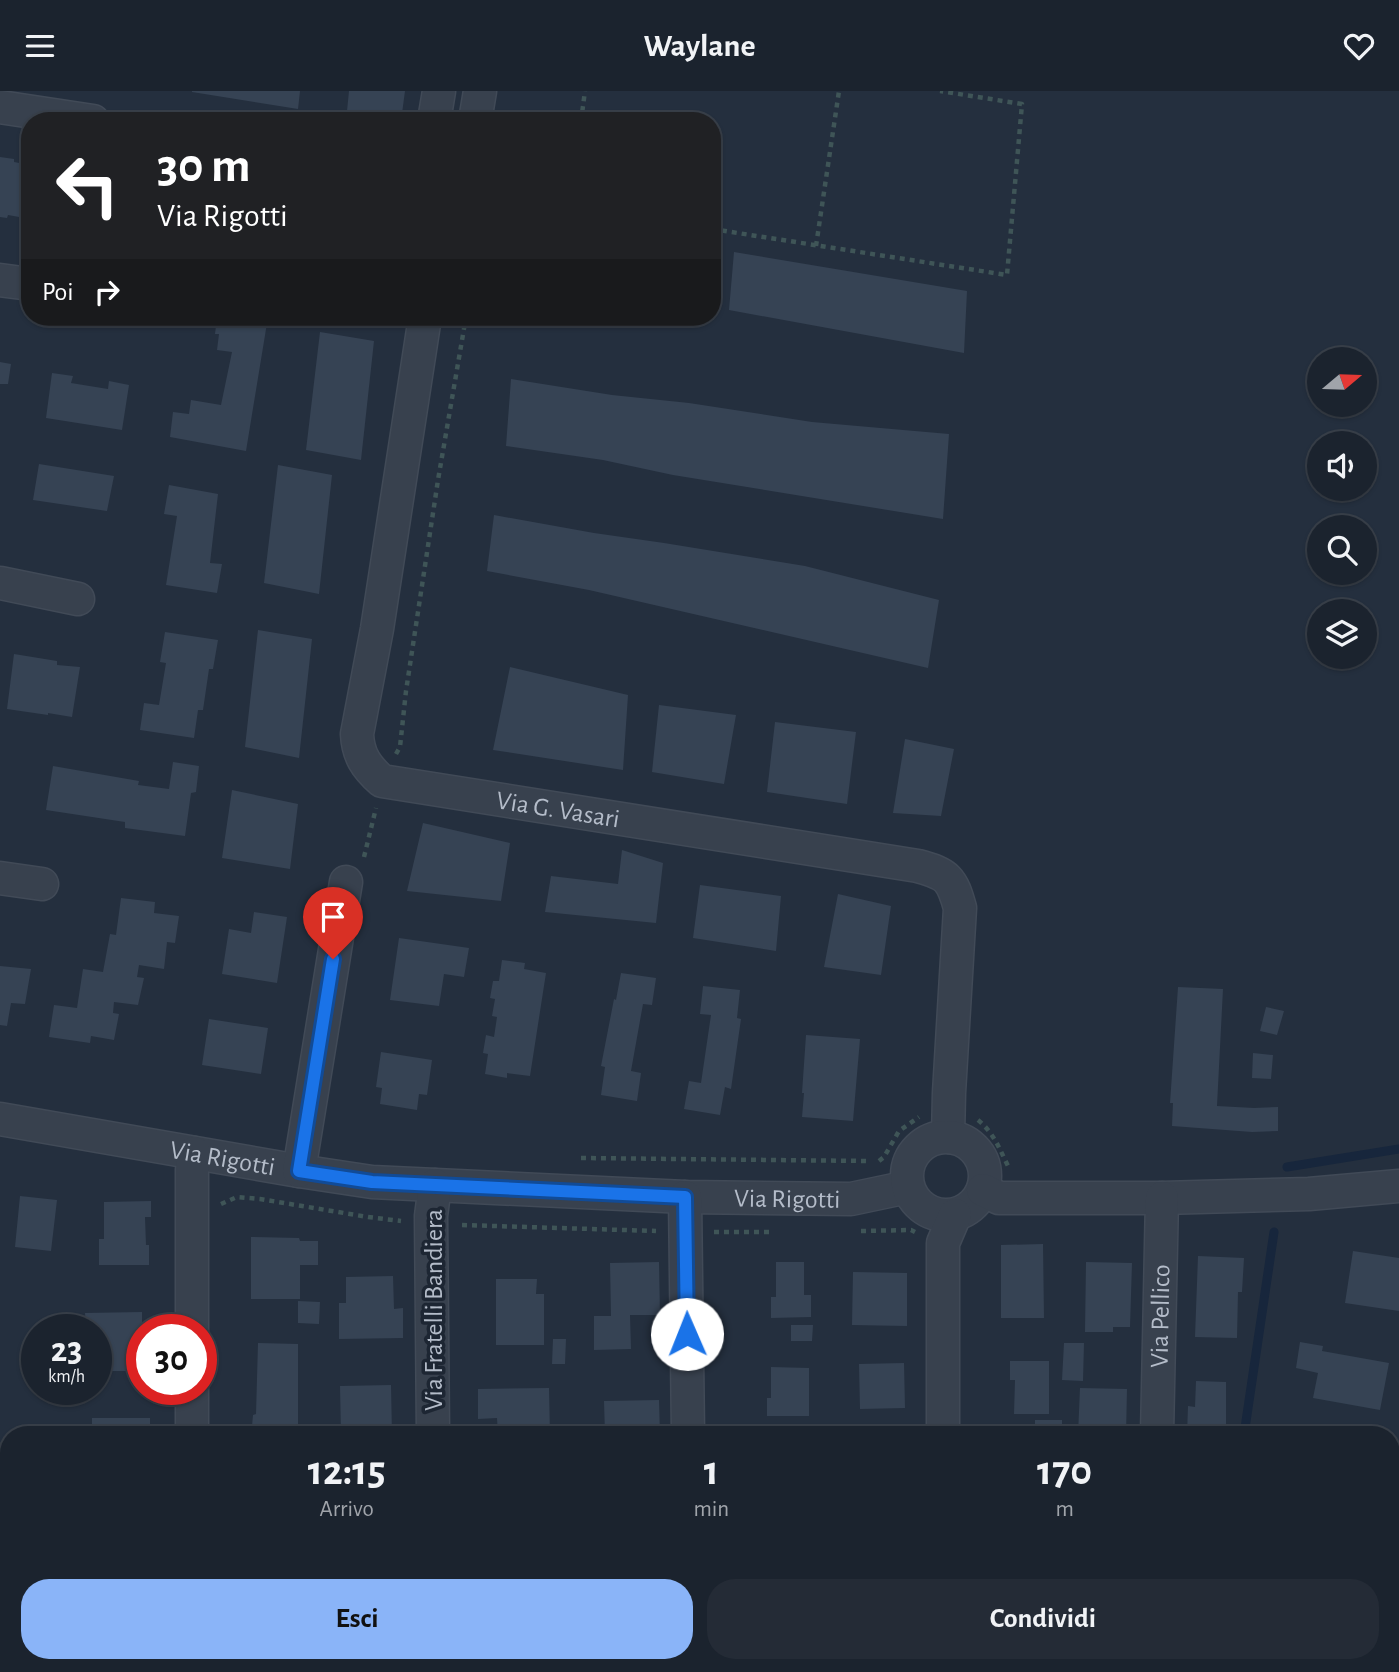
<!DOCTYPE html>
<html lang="it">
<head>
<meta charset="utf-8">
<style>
	body { margin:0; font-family:"Alegreya Sans",sans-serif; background:#242b36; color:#f1f3f6; height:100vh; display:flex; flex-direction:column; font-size:26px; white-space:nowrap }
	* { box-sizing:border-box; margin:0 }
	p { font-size:23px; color:#a0a4aa }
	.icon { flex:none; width:38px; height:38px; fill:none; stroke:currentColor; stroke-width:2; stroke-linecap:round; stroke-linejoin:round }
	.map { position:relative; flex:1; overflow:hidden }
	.panel { position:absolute; left:0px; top:1335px; width:1400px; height:247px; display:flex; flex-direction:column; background:#1b232e; border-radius:28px 28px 0 0; box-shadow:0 2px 5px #0004,0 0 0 2px #39404a }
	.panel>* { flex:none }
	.hud { position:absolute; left:21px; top:21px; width:700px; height:214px; border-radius:28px; box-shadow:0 2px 5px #0004,0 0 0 2px #39404a; background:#202124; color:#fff; overflow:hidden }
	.needle { width:46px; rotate:71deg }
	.tools { position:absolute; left:1307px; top:256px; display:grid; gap:14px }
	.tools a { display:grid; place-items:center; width:70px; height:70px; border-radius:50%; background:#1b232e; box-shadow:0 2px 5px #0004,0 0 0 2px #39404a; font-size:35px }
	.speed { position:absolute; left:21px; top:1223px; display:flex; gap:14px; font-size:35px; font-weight:700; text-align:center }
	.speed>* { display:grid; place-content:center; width:91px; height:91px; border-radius:50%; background:#1b232e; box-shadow:0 2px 5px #0004,0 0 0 2px #39404a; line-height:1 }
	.speed small { font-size:18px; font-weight:400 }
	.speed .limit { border:10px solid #d22; background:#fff; color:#111 }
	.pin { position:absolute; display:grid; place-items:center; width:60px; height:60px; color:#fff; margin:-72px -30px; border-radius:50% 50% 50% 0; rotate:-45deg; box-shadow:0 0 7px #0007 }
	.pin .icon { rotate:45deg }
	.me { position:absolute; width:77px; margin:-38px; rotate:359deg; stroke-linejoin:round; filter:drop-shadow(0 0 5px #0008) }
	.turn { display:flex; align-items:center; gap:24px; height:147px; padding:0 21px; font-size:32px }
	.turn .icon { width:91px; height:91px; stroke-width:2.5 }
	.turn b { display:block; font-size:49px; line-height:60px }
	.then { display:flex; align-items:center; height:66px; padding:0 21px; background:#0003; gap:14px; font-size:26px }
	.eta { display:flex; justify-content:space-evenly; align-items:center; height:119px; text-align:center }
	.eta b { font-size:42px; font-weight:600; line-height:49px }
	.primary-button { display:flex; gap:14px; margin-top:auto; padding:14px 21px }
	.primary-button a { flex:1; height:80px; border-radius:28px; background:#8ab4f8; color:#111; font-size:28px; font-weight:600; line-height:80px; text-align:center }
	.primary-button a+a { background:#242b36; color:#f1f3f6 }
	header { display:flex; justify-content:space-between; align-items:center; height:91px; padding:0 21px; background:#1b232e; font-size:32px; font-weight:600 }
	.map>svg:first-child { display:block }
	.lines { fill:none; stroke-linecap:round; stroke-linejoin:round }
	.stream { stroke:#17263c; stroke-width:9 }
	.building { fill:#364354 }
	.street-casing { stroke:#414a57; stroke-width:35 }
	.path { stroke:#3f5557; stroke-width:4.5; stroke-dasharray:5 5; stroke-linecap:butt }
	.street { stroke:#38414e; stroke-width:32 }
	.route-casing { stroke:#114b97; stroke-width:18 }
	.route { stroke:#1a73e8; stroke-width:12 }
	.labels { text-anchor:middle; stroke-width:7; stroke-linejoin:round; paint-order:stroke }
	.street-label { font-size:26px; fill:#b4bcc9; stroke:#1d2633 }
</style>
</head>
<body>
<header><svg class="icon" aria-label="menu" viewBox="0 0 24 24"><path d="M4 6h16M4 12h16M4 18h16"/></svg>Waylane<svg class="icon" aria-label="heart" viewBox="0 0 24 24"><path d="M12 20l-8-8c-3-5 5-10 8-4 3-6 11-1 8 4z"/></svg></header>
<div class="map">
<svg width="1399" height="1581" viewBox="0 0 1399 1581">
	<rect width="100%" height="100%" fill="#242f3e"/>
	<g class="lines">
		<path class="stream" d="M1287,1076L1399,1058
			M1244,1344L1274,1141
			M1147,1581L1152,1573"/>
	</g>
	<path class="building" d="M192,0H300L298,18L192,1Z
		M349,0H405L401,30H346Z
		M0,66L14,68V71L30,74V128L8,124L7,127L0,126Z
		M734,161L967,200L964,262L729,219Z
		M217,226H268L246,360L170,346L173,321L189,323L191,309L221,314L232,261L217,259L219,243H215Z
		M320,241L374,250L361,369L306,359Z
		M0,271L11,273L8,293H0Z
		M52,282L73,285L71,292L108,298L109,290L129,294L122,339L46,327Z
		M511,288L612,304L689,312L812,331L949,343L943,428L673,384L603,369L506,355Z
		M39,373L114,385L107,420L33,409Z
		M278,374L332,384L319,503L264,492Z
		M169,394L218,403L210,472L222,473L217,502L166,494L177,425L164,423Z
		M494,424L594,442L664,452L805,475L939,509L928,577L589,499L487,480Z
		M258,539L312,548L299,667L245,656Z
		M165,541L218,549L213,578H209L203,619H198L194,647L140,639L144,612L159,614L166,572L160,571Z
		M14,563L57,570V574L80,576L72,626L48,622V624L7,618Z
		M510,576L628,604L623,679L493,659Z
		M659,614L736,624L724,693L652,681Z
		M775,631L856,641L847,713L767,701Z
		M905,648L954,658L941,725L893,722Z
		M173,671L199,675L196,701L191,702L185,745L125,737V731L46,719L53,675L139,690L138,694L169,698Z
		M232,699L298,713L290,778L222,767Z
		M423,732L510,752L501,810L407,800Z
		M622,759L663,772L656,832L545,821L551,785L618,793Z
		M700,794L781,805L776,860L693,847Z
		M838,803L891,815L881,884L824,876Z
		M121,807L155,811L154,822L179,825L175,852L167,851L164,878L139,874L137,886L144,887L138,914L114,911L113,922L119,923L114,949L91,945L90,952L49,946L54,914L77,917L83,878L103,881L110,843L116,844Z
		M254,821L287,826L277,892L222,883L229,838L251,842Z
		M399,847L469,857L464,886L444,883L439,915L390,909Z
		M502,869L525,872L524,878L546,882L530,985L507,982V987L485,983L488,963L483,962L486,944L494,946L497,926L492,925L495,908L490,907L493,890H499Z
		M0,875L31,878L25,913L11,912L7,935L0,934Z
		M621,882L656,887L652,914L643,913L631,980L641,982L637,1010L601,1004L605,976L601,975L614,908L616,909Z
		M703,895L740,899L737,927L741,928L731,998L725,996L720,1024L684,1018L689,990L701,992L711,924L700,923Z
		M1178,896L1223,898L1217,1015L1254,1017L1278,1016V1040L1252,1041L1172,1035L1173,1012H1170Z
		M1266,916L1284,920L1277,944L1260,940Z
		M209,928L268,937L261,983L202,974Z
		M806,944L860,948L853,1030L802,1026L804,1002H802Z
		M381,961L432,969L427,1004L419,1003L417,1019L380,1013L382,997L376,996Z
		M1253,962L1273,964L1271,988L1252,987Z
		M20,1105L57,1109L51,1160L15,1156Z
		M151,1110V1126H145L146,1154H149V1174H99V1148H104V1111Z
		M251,1146L299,1147L300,1150H318V1174H300V1208H251Z
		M1043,1153L1044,1227H1001V1154Z
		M1353,1160L1399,1167V1220L1345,1212Z
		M1198,1165L1244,1167L1242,1201H1238L1237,1247L1195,1246Z
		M659,1171L660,1224H630L631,1258L594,1259V1225H611L610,1172Z
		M776,1171H804V1204H811V1226L771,1227V1206H776Z
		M1086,1171L1132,1172L1130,1236H1113V1241H1085Z
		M853,1181L907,1182V1235L852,1234Z
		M393,1185L394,1218L403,1217V1247L339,1248V1212H346V1186Z
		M496,1188H537L536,1203H544V1254H496Z
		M298,1210L320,1211L319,1233L298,1232Z
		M142,1221V1280H96V1239H86L85,1222Z
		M791,1234H813L812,1250H791Z
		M553,1248H566L565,1273H552Z
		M1300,1251L1323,1255L1322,1260L1389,1272L1380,1319L1313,1307L1318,1282L1296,1277Z
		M258,1252L298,1253V1335H252L253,1324L256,1323Z
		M1064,1252H1084L1083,1290L1062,1289Z
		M1010,1270H1049V1323H1014L1015,1289H1010Z
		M904,1272L905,1317L860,1318L859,1273Z
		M771,1276L809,1277V1325H767V1307H771Z
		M1196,1290L1226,1291V1341L1210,1340V1344H1187L1188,1315L1195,1316Z
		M391,1294L392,1344H341L340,1295Z
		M549,1297L550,1344H498L497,1327L478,1328V1298Z
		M1080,1297L1127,1298L1126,1344H1078Z
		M659,1309L660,1344H605L604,1310Z
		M92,1327H150V1344H92Z
		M1035,1329H1062V1344H1035Z
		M734,1573H792L793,1581H724V1580L735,1578Z
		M1015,1573H1083V1581H1015Z"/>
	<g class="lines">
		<defs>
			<g id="street">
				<path d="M0,16L93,30"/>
				<path d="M434,30L439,0"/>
				<path d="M475,30L480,0"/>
				<path d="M0,189L30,193"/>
				<path id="s1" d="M425,226L377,538L357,643C358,664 366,676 382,690L918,775C948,783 952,788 960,817L949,1002L948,1046"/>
				<path d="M0,492L78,508"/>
				<path d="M0,787L42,793"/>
				<path id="s2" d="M0,1028L299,1080L372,1091L685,1106L851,1108L908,1096"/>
				<circle cx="946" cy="1085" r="39"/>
				<path d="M299,1080L346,791"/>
				<path d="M983,1099L999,1107H1162L1309,1103L1399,1095"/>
				<path d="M685,1106L688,1344"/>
				<path d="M192,1239V1079L194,1062"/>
				<path d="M192,1344V1298"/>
				<path d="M433,1344L431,1125L435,1094"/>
				<path d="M943,1344V1152L955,1124"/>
				<path id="s3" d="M1157,1344L1162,1107"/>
				<path d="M1397,1434L1399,1423"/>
				<path d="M196,1573L197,1581"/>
				<path d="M944,1573V1581"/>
			</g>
		</defs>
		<use href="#street" class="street-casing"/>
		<path class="path" d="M581,30L585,0
			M712,138L1007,184L1022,13L940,0
			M816,155L839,0
			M396,663L400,656L406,600L438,389L466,226
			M364,766L376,717
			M978,1029C994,1042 1000,1059 1009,1077
			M581,1067L870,1070
			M879,1070L884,1066L899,1040L919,1026
			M221,1113L237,1106L260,1108L368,1126L401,1130
			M462,1134L656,1140
			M861,1140L911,1139L915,1141
			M714,1141H772"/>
		<use href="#street" class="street"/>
	</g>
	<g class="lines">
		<defs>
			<path id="route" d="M333,868L299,1080L372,1091L685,1106L687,1243"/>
		</defs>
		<use href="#route" class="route-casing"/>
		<use href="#route" class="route"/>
	</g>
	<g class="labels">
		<g class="street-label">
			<text dy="9" stroke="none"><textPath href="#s1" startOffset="656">Via G. Vasari</textPath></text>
			<text dy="9" stroke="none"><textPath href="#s2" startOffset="226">Via Rigotti</textPath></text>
			<text dy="9" stroke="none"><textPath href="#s2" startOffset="793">Via Rigotti</textPath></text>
			<text transform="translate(433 1219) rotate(-90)" y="9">Via Fratelli Bandiera</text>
			<text dy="9" stroke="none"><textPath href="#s3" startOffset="119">Via Pellico</textPath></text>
		</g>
	</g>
</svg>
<div class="tools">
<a><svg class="needle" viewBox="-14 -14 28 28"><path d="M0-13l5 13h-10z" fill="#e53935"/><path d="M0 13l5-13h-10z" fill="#a0a4aa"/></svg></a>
<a><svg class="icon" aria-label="sound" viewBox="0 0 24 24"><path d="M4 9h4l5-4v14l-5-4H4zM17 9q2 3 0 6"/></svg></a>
<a><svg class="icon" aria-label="search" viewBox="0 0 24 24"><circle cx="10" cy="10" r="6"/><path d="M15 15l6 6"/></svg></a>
<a><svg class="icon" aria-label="layers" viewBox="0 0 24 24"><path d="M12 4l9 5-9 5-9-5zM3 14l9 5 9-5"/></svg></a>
</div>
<div class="speed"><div>23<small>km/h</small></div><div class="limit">30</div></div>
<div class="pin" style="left:333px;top:868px;background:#d93025"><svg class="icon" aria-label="arrive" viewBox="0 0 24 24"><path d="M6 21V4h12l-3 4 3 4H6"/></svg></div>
<svg class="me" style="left:687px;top:1243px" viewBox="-20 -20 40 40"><circle r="19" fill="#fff"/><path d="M0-13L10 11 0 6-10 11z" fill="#1a73e8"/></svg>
<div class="hud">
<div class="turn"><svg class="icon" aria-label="left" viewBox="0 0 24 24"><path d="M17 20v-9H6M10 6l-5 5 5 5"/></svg><div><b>30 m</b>Via Rigotti</div></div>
<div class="then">Poi<svg class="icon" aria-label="right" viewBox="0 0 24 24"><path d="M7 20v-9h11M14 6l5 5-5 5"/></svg></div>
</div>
<section class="panel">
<div class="eta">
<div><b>12:15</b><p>Arrivo</p></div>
<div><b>1</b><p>min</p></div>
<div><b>170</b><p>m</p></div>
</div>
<div class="primary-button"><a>Esci</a><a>Condividi</a></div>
</section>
</div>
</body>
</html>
